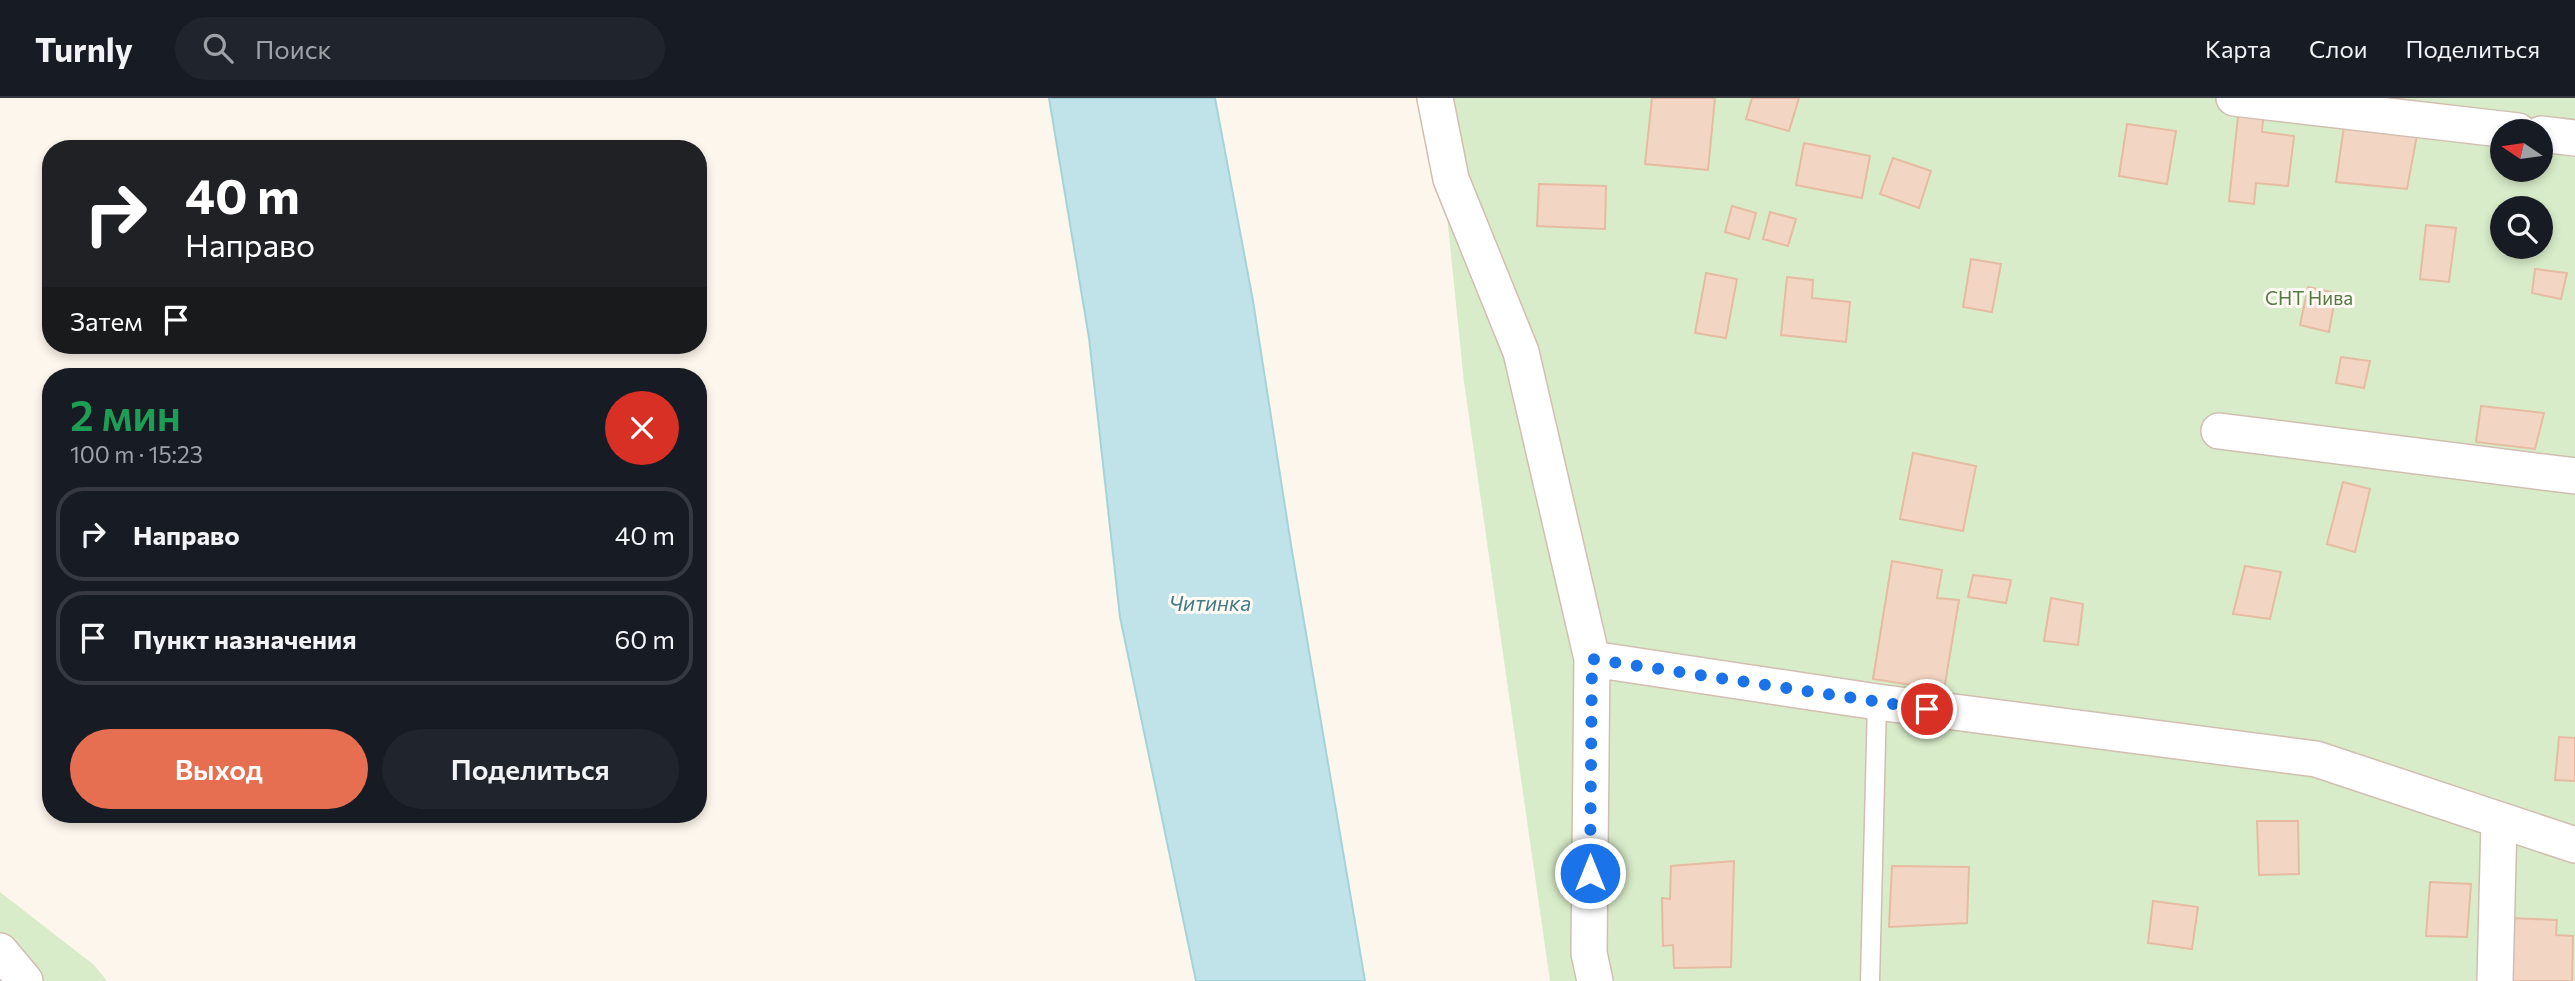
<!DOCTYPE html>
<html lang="ru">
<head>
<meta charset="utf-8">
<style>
	body { margin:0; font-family:Commissioner,sans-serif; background:#20242c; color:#f1f3f6; height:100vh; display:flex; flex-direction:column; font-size:26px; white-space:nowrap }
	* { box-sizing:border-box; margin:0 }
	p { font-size:23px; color:#9ea1a6 }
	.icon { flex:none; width:38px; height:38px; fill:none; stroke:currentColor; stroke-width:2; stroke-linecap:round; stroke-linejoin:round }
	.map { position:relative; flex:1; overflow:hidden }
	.drawer { position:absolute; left:42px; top:270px; width:665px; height:455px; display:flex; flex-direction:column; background:#171b24; border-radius:28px; box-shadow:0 4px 10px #0003 }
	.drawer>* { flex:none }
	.top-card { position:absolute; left:42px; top:42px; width:665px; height:214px; border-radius:28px; box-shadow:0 4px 10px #0003; background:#202124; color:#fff; overflow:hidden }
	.needle { width:46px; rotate:283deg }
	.controls { position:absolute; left:2490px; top:21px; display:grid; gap:14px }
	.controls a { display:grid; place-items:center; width:63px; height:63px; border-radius:50%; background:#171b24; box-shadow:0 4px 10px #0003; font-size:35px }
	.pin { position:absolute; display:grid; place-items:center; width:60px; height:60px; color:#fff; margin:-30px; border:4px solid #fff; border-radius:50%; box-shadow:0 2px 7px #0007 }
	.me { position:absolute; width:77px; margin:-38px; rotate:0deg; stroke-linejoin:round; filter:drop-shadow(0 0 5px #0008) }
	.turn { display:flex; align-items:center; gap:24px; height:147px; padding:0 28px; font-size:32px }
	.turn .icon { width:91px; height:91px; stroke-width:2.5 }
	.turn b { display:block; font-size:49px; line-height:60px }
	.then { display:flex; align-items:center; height:66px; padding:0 28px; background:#0003; gap:14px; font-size:26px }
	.round { display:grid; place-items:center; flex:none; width:74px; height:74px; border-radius:37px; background:#20242c }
	.head { display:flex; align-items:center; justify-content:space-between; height:119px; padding:0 28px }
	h1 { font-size:42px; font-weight:600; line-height:52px; color:#1e9e55 }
	.primary-button { display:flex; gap:14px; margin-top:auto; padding:14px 28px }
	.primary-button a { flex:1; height:80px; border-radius:42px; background:#e76f51; color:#fff; font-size:28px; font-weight:600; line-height:80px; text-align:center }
	.primary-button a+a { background:#20242c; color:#f1f3f6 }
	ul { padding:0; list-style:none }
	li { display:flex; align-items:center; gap:21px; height:94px; margin:0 14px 10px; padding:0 14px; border:4px solid #363941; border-radius:28px }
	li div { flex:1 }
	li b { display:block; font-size:26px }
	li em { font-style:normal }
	header { display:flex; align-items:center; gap:42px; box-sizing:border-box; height:98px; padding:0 35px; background:#171b24; border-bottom:2px solid #363941 }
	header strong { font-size:33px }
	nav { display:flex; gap:38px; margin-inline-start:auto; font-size:24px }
	.search { width:490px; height:63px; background:#20242c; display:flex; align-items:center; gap:18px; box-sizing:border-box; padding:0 24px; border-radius:38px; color:#9ea1a6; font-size:26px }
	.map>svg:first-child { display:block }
	.green { fill:#d8ecc9; fill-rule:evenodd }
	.water { fill:#bfe3e8; stroke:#a5d3da; stroke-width:2 }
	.building { fill:#f3d5c3; stroke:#e6bba3; stroke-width:2 }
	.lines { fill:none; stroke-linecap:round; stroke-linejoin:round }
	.service-casing { stroke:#d1beb0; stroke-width:21 }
	.minor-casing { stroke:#d1beb0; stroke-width:38 }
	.service { stroke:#fff; stroke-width:18 }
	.minor { stroke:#fff; stroke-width:35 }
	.route { stroke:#1a73e8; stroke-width:12; stroke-dasharray:0 21.6 }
	.labels { text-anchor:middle; stroke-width:6; stroke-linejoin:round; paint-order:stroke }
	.park-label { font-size:19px; fill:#537a41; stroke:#fffaf3 }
	.water-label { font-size:21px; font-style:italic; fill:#437c86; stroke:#fffaf3 }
</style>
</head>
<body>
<header>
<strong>Turnly</strong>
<div class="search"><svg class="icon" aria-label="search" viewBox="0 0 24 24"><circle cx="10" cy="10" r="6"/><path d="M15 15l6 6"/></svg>Поиск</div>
<nav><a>Карта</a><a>Слои</a><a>Поделиться</a></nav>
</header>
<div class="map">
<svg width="2575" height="883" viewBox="0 0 2575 883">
	<rect width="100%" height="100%" fill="#fdf6ec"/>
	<path class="green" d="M1435,0H2575V883H1550L1464,284ZM2502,33H2541V72H2502ZM2502,110H2541V149H2502Z
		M0,794L94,867L107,883H0Z"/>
	<path class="water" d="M1049,0H1215L1253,203L1291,447L1365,883H1196L1120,519L1089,240Z"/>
	<path class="building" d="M1652,0H1715L1708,72L1645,66Z
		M1752,0H1799L1789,33L1746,21Z
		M2239,9L2264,11L2262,34L2294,38L2288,88L2256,85L2254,106L2229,103Z
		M2127,26L2176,33L2167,86L2119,78Z
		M2344,28L2417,37L2407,91L2336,84Z
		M1804,45L1870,58L1862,100L1796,87Z
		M1893,60L1931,73L1919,110L1880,96Z
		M1539,86L1606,88L1605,131L1537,128Z
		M1732,108L1756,115L1749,141L1725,134Z
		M1770,114L1796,121L1788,148L1763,141Z
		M2426,127L2456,130L2449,184L2420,181Z
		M1971,161L2001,166L1992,214L1963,209Z
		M2535,171L2567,175L2561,201L2532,195Z
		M1706,175L1737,181L1726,240L1695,235Z
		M1787,179L1813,182L1812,200L1850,204L1846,244L1781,237Z
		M2308,189L2336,195L2329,234L2300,227Z
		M2341,259L2370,263L2364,290L2336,285Z
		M2481,308L2544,315L2535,351L2476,344Z
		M1913,355L1976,368L1963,433L1900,421Z
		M2343,384L2370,391L2355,454L2327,446Z
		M1892,463L1942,472L1937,500L1959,502L1944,592L1873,581Z
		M2245,468L2281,474L2270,521L2233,516Z
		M1973,477L2011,482L2006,505L1968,499Z
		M2051,500L2083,506L2078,547L2044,543Z
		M2559,639L2575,640V683L2555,682Z
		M2257,723H2298L2299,776L2259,777Z
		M1734,763L1731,869L1674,870L1673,847L1663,848L1662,800L1670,801L1671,768Z
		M1892,768L1969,769L1967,825L1889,829Z
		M2430,784L2471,786L2467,839L2426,838Z
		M2153,803L2198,809L2192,851L2148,845Z
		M2509,820L2557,822L2556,837L2573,838L2572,883H2507Z"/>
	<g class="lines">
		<defs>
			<path id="service" d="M1870,883L1877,604"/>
			<path id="minor" d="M1435,0L1451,81L1521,254L1592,561L1589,855L1595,883
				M2234,0L2518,33
				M2541,36L2575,40
				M2219,333L2575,378
				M1592,561L1877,604L2316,661L2575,747
				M0,853L25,883
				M2495,883L2499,723"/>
		</defs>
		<use href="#service" class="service-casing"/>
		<use href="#minor" class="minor-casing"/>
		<use href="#service" class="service"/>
		<use href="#minor" class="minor"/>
	</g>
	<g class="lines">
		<path class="route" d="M1590,775L1592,561L1927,611"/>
	</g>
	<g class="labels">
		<g class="park-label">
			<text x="2309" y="207">СНТ Нива</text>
		</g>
		<g class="water-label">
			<text x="1210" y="513">Читинка</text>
		</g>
	</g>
</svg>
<div class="controls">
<a><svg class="needle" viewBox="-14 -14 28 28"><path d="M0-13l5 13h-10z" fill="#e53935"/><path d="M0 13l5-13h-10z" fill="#9ea1a6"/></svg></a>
<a><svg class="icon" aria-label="search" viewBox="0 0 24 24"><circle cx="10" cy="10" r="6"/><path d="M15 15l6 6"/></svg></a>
</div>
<div class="pin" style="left:1927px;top:611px;background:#d93025"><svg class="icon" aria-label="arrive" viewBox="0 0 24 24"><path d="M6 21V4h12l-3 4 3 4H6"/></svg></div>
<svg class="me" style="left:1590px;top:775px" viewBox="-20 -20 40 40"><circle r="17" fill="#1a73e8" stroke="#fff" stroke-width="3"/><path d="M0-11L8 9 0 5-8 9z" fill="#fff"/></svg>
<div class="top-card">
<div class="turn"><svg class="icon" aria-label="right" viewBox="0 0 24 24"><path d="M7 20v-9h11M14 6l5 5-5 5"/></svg><div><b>40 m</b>Направо</div></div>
<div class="then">Затем<svg class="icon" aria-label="arrive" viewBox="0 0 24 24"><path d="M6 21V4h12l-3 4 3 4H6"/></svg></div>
</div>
<section class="drawer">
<div class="head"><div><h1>2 мин</h1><p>100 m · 15:23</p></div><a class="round" style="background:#d93025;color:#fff"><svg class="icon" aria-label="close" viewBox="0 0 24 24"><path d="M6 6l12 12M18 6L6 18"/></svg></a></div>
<ul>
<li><svg class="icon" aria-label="right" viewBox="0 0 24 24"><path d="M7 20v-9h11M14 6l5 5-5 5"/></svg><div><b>Направо</b></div><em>40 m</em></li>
<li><svg class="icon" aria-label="arrive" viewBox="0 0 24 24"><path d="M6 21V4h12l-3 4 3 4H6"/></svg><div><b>Пункт назначения</b></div><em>60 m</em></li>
</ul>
<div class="primary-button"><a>Выход</a><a>Поделиться</a></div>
</section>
</div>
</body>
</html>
